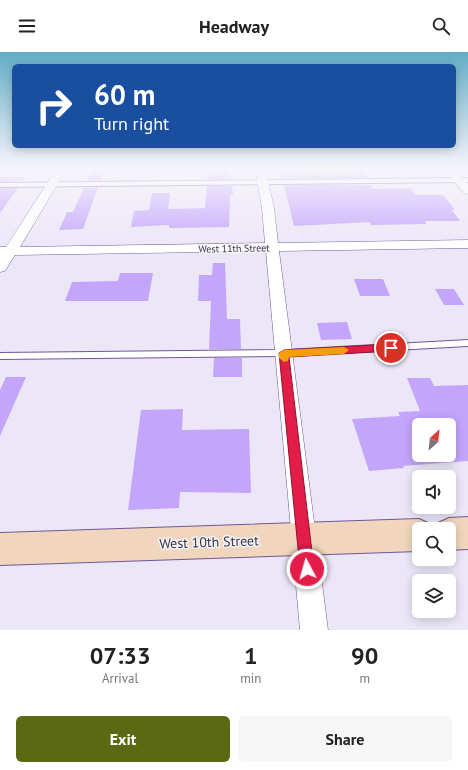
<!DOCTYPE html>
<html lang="en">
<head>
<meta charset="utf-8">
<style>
	body { margin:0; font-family:"PT Sans",sans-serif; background:#f6f6f6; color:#222; height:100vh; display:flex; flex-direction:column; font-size:15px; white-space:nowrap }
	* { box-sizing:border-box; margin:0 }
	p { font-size:13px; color:#767676 }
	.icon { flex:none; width:22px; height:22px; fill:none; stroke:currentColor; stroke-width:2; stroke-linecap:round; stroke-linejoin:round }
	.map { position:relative; height:578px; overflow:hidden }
	.details { display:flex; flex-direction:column; background:#fff; flex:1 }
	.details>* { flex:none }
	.banner { position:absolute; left:12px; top:12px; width:444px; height:84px; border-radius:6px; box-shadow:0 2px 10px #0003; background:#1a4fa0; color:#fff; overflow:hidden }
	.needle { width:26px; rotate:27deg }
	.fabs { position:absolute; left:412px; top:366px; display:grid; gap:8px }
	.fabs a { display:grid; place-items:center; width:44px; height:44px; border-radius:6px; background:#fff; box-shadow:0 2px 10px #0003; font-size:20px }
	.pin { position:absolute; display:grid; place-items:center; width:34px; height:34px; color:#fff; margin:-17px; border:2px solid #fff; border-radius:50%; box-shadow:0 1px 4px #0007 }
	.me { position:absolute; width:44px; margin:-22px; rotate:354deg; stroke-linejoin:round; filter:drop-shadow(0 0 3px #0008) }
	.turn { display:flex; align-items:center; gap:14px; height:84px; padding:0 16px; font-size:18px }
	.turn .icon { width:52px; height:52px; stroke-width:2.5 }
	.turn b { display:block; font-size:28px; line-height:34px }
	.eta { display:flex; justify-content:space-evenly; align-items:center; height:68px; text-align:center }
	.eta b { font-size:24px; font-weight:800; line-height:28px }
	.cta { display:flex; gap:8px; margin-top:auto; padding:8px 16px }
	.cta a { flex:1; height:46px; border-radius:6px; background:#5a6912; color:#fff; font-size:16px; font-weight:800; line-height:46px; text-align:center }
	.cta a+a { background:#f6f6f6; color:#222 }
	header { display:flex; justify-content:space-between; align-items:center; height:52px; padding:0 16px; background:#fff; font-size:18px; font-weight:800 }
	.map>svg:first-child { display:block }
	.building { fill:#c3a5fb; fill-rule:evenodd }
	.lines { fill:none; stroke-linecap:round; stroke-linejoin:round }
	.lane-casing { stroke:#6f569b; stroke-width:2 }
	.street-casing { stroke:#6f569b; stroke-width:1 }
	.secondary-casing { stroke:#6f569b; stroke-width:2 }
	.lane { fill:#fff; fill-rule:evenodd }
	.street { fill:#fff; fill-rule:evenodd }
	.secondary { fill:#f1d6bd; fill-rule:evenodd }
	.route { fill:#e11d48; stroke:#92132f }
	.slow { fill:#f59e0b }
	.labels { text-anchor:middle; stroke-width:3; stroke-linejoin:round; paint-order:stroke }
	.far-street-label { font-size:10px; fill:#3b304e; stroke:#f7f7f7 }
	.near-street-label { font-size:14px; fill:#3b304e; stroke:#f7f7f7 }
</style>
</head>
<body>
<header><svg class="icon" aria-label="menu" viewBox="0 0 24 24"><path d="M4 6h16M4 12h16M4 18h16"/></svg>Headway<svg class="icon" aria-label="search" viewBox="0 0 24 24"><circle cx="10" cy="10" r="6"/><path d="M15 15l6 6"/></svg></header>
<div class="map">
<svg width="468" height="578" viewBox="0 0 468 578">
	<rect width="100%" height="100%" fill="#ece7f7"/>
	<path class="building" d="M226,116V121H230L231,127H207L208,117Z
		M290,116H311L312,118L362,117L367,126H282L281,118H291Z
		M92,118L103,123L101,128L87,129Z
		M0,125H27L23,129L0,130Z
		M284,133H371L373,137L411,136L415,143H443L455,158H452L460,169H425L426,172L371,173L370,170L294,174Z
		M207,134H232L233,143H230L229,175L169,176V173L131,175L134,159L149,158L152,141H170L168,157L205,156Z
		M98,135L83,177L59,178L67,160H73L84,136Z
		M0,136H18L0,161Z
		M213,211H225L227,267H240L241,297H209L211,249H198L199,223H212Z
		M120,221H153L148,249H65L72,230L118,229Z
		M354,227H383L390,244H360Z
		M435,237H454L464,253H444Z
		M347,270L352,287L321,288L317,271Z
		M214,306H242V325H213Z
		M6,325H26L0,384V338Z
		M407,326H430L434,334L468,333V409L403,414L404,416L369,419L352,367L400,364L398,360L420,359ZM419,373H449V403H419Z
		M183,357L182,378L249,377L251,441L180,440L179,456L128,458L141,358Z"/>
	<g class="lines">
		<defs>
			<path id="lane" d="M468,126V130L0,135V131Z
				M468,288V294L284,304L0,307V301L284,298Z"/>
			<path id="street" d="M57,116H67L20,195L265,191L262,156L255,116H265L274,156L278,191L468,188V196L279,199L328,578H300L266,199L15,203L5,219L0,220V195H6Z
				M443,116H453L468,132V142L464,141Z"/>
			<path id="secondary" d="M468,465V497L449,498V477H435L438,471L449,466Z
				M419,467L430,472L432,477H419V499L0,513V481Z"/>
		</defs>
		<use href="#lane" class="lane-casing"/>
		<use href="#street" class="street-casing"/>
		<use href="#secondary" class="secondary-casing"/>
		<use href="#lane" class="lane"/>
		<use href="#street" class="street"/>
		<use href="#secondary" class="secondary"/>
	</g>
	<linearGradient id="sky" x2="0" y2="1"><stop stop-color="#61adc5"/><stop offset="0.59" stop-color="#f6f4fb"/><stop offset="1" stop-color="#f6f4fb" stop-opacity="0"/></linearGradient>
	<rect width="468" height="197" fill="url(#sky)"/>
	<path class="route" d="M391,292L396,296L391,299L289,305L314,517L312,522L307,524L302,522L300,517L279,301L284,298Z"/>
	<path class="slow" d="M344,295L349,298L344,302L289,305L288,309L284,310L279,306V301L284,298Z"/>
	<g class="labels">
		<g class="far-street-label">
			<text transform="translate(234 196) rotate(-1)" y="4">West 11th Street</text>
		</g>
		<g class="near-street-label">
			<text transform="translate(209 490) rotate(-2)" y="5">West 10th Street</text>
		</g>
	</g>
</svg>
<div class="fabs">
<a><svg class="needle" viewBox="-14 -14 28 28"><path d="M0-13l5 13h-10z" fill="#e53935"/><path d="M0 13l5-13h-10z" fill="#767676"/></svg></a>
<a><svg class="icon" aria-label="sound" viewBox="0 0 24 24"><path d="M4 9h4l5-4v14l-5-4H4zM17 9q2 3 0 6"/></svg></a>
<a><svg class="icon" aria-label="search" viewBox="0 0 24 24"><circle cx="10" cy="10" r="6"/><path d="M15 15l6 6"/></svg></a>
<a><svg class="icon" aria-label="layers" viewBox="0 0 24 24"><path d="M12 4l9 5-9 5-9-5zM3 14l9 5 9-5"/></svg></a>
</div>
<div class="pin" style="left:391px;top:296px;background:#d93025"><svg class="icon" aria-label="arrive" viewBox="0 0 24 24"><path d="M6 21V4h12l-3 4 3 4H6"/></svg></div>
<svg class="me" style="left:307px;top:517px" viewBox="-20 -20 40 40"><circle r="17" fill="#e11d48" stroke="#fff" stroke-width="3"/><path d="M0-11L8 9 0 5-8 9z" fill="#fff"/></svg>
<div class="banner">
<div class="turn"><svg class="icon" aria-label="right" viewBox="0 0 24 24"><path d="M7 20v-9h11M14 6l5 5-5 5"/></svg><div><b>60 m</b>Turn right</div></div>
</div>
</div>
<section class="details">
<div class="eta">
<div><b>07:33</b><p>Arrival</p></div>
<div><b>1</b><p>min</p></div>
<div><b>90</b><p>m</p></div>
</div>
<div class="cta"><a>Exit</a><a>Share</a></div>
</section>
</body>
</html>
